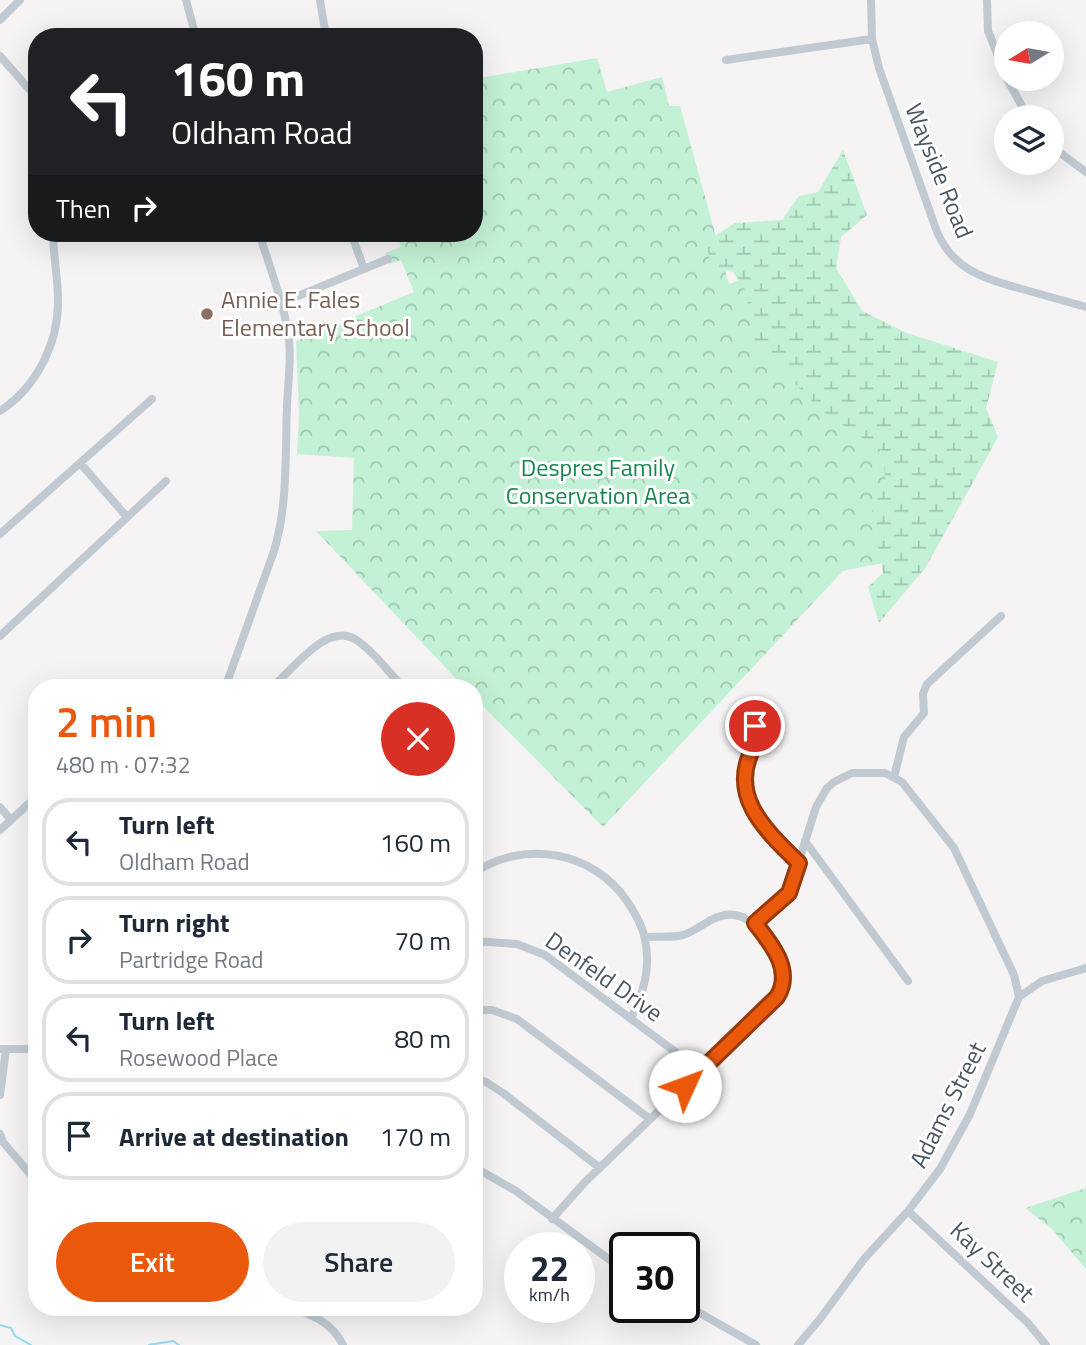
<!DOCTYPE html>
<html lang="en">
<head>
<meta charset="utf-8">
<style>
	body { margin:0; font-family:"Titillium Web",sans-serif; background:#f2f2f3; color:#1f2937; height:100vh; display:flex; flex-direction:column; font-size:26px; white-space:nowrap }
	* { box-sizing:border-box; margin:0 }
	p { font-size:23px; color:#747a83 }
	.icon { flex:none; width:38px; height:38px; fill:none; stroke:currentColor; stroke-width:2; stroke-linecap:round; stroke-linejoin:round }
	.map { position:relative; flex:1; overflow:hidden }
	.sheet { position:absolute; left:28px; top:679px; width:455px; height:637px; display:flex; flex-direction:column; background:#fff; border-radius:28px; box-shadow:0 7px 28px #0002 }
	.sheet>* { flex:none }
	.top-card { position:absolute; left:28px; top:28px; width:455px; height:214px; border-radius:28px; box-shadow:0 7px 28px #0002; background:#202124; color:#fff; overflow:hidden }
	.needle { width:46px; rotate:259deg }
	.controls { position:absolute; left:994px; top:21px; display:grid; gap:14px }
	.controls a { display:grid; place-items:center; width:70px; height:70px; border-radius:50%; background:#fff; box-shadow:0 7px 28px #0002; font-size:35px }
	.speed { position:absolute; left:504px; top:1232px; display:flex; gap:14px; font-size:35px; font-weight:700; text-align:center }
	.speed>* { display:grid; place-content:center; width:91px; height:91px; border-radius:50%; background:#fff; box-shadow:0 7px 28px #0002; line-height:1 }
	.speed small { font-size:18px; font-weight:400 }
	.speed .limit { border:4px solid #111; border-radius:10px; background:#fff; color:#111 }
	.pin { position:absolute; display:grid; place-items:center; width:60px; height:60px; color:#fff; margin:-30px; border:4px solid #fff; border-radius:50%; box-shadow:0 2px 7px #0007 }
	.me { position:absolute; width:77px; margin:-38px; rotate:47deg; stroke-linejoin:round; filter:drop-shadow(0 0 5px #0008) }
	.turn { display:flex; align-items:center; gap:24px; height:147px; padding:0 28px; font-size:32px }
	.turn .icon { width:91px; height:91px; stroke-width:2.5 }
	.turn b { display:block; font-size:49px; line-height:60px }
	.then { display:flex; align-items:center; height:66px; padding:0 28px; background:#0003; gap:14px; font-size:26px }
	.round { display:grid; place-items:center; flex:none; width:74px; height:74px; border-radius:37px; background:#f2f2f3 }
	.overview { display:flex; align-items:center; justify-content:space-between; height:119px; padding:0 28px }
	h1 { font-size:42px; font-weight:600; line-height:52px; color:#ea580c }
	.action { display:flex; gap:14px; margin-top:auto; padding:14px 28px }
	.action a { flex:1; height:80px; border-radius:42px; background:#ea580c; color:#fff; font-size:28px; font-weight:600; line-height:80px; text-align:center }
	.action a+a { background:#f2f2f3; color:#1f2937 }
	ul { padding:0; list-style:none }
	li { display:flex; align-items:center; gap:21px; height:88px; margin:0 14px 10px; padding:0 14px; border:4px solid #e0e1e3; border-radius:28px }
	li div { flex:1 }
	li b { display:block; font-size:26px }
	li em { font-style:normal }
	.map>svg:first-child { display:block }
	.forest { fill:url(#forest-crowns) }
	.wetland { fill:url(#wetland-marsh) }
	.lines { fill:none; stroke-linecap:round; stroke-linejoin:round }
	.stream { stroke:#90daee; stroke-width:2 }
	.minor { stroke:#c1cad2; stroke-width:8 }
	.route-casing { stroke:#983908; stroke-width:18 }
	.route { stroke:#ea580c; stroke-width:12 }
	.education-dot { fill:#8d6e63; stroke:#fff; stroke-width:2.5 }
	.labels { text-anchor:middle; stroke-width:6; stroke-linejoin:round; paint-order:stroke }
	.street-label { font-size:24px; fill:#4a5661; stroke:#fff }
	.education-label { font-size:24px; fill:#785e54; stroke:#fff; text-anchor:start }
	.park-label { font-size:24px; fill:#17864f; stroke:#fff }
</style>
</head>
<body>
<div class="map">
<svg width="1086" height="1345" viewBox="0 0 1086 1345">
	<defs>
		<pattern id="forest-crowns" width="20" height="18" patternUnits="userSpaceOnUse" patternTransform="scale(1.75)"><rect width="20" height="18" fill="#c3f1d5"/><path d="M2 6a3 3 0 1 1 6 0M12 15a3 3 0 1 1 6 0" fill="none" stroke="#a0c6b0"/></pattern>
		<pattern id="wetland-marsh" width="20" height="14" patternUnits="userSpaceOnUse" patternTransform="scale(1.75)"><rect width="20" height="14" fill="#c3f1d5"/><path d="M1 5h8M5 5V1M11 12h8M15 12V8" fill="none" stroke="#a0c6b0"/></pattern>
	</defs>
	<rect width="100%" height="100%" fill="#f5f3f3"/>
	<path class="forest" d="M597,58L607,92L662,77L669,106H680L729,284L765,270L895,398L922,555L843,571L603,827L474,697V688H465L316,531L352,530L354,458L297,454L299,415L296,341L414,292L401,260L389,264L385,253L401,247L396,233H474V79Z
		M1086,1188V1269L1051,1228L1025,1208Z"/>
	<path class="wetland" d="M843,150L867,215L841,237L836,268L862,311L907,333L998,362L986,408L998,437L926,567L879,623L868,587L883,573L872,510L886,482L882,451L819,409L753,338L746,291L733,272L710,267L707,241L735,223L782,220L799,196L818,192Z"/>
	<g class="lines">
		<path class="stream" d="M0,1325L11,1328L15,1336L31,1345
			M149,1345L173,1341L179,1345"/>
		<path class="minor" d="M186,0L196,37
			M320,0L326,37
			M871,0L872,39L879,68L936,229C951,269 984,279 1022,289C1043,295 1065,301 1086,307
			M987,0L988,31L1006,76
			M0,20L20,0
			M0,56L37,98
			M726,60L872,39
			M1007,79L1028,117
			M1052,147L1086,172
			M351,233L364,269
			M281,303L388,259
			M0,411C37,387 59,342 58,299C58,277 53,255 53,233
			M80,463L127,517
			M0,534L152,399
			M0,636L166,481
			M225,688L274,551C288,505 285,455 287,406C288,381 292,356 288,331C282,298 269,265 259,233
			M271,688C293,670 328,619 358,641C376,654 389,673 404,688
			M755,745L750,737L753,727L762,723L771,726L775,733L773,743L765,748L755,745C726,795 765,830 799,863
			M894,777L904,737L924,713L923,694L927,684L1001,616
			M0,807L11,820
			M0,830L35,798
			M805,841L908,981
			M474,873C524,839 593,851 627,901C635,913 643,926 645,940C651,967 643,995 631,1018
			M755,924L789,893L816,807L827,788L834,782L852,773H885L902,782L954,848L1014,975L1019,997
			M474,941L517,944L545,955L701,1071
			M474,1010H492L517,1019L650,1119
			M0,1049H37
			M474,1079L486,1082L503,1093L600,1168
			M0,1095L6,1049
			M0,1134L3,1142L37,1182
			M474,1167L516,1191L625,1271
			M908,1211L1028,1323L1046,1345
			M552,1219L585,1182L777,997C787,982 785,967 775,952C759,929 743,903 711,920C702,925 693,932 683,935C671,938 657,936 645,937
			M684,1304L756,1345
			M286,1307C310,1313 332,1322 343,1345
			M798,1345L820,1319L864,1259L908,1211L940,1169L970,1114L1019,997L1042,981L1086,968"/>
	</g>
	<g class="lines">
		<defs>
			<path id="route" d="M685,1086L777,997C794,970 771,944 755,923L789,893L799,863C765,830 726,794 755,745L750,737L755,726"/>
		</defs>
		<use href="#route" class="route-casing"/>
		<use href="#route" class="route"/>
	</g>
	<circle class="education-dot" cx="207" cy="314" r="7"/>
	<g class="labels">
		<g class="street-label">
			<text transform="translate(939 171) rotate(68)" y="8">Wayside Road</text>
			<text transform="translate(604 977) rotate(35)" y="8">Denfeld Drive</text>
			<text transform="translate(948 1105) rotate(-63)" y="8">Adams Street</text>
			<text transform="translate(992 1262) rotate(43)" y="8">Kay Street</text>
		</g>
		<g class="education-label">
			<text x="221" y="308">Annie E. Fales<tspan x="221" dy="28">Elementary School</tspan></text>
		</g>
		<g class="park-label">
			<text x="598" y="476">Despres Family<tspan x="598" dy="28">Conservation Area</tspan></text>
		</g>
	</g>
</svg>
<div class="controls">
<a><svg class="needle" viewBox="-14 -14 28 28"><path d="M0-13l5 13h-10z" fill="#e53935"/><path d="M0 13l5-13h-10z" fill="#747a83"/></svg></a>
<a><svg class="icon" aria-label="layers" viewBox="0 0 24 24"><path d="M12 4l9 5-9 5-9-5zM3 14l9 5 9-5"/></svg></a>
</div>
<div class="speed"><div>22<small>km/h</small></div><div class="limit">30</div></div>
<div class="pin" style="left:755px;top:726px;background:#d93025"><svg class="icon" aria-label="arrive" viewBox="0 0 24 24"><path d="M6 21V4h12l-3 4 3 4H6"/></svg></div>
<svg class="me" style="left:685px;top:1086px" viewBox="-20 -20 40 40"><circle r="19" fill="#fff"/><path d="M0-13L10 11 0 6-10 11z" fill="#ea580c"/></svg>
<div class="top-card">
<div class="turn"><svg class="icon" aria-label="left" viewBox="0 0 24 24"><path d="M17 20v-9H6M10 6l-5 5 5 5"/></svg><div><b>160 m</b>Oldham Road</div></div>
<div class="then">Then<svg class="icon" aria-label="right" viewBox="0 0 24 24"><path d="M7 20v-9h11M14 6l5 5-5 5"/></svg></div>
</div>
<section class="sheet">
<div class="overview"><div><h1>2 min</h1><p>480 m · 07:32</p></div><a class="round" style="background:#d93025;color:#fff"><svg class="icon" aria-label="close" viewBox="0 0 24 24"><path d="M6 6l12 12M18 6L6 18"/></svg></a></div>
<ul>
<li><svg class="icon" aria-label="left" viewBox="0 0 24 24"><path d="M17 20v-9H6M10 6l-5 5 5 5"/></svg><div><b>Turn left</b><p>Oldham Road</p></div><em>160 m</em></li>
<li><svg class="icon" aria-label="right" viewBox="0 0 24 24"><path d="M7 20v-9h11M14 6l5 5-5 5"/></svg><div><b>Turn right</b><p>Partridge Road</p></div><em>70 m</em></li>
<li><svg class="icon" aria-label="left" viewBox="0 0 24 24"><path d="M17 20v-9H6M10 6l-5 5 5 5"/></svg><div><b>Turn left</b><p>Rosewood Place</p></div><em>80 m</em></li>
<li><svg class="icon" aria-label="arrive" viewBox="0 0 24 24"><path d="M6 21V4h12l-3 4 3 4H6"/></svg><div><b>Arrive at destination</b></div><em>170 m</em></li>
</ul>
<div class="action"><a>Exit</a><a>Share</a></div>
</section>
</div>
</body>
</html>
